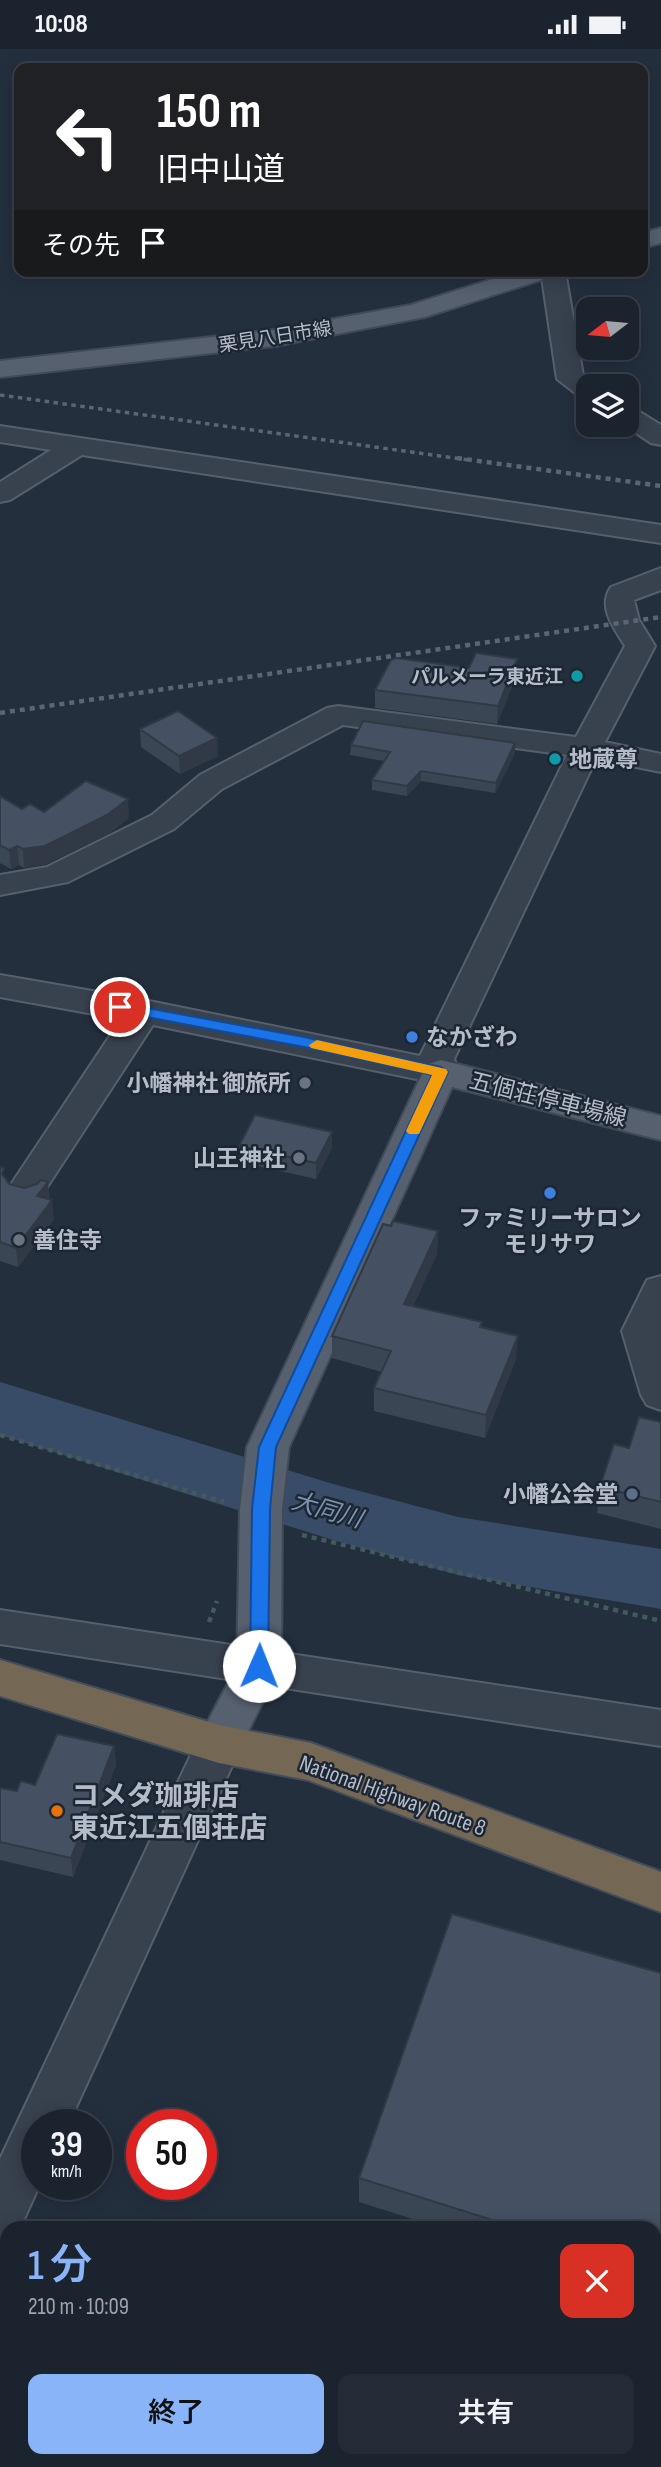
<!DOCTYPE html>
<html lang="ja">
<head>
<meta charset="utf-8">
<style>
	body { margin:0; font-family:"Sofia Sans Condensed","Noto Sans JP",sans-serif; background:#242b36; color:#f1f3f6; height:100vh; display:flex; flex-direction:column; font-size:26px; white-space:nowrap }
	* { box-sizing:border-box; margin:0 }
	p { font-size:23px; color:#a0a4aa }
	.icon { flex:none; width:38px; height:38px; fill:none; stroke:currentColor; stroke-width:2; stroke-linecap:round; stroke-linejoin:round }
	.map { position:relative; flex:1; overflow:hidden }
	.sheet { position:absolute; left:0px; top:2172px; width:662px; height:247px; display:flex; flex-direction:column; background:#1b232e; border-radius:21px 21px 0 0; box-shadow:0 4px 18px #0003,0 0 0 2px #39404a }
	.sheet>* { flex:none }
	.top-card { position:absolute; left:14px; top:14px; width:634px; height:214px; border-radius:14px; box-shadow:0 4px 18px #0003,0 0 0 2px #39404a; background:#202124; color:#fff; overflow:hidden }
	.needle { width:46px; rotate:254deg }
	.controls { position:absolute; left:576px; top:248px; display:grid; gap:14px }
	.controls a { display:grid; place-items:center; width:63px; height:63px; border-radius:14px; background:#1b232e; box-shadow:0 4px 18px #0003,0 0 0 2px #39404a; font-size:35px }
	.speed { position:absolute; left:21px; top:2060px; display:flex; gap:14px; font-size:35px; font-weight:700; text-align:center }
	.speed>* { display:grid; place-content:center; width:91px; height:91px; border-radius:50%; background:#1b232e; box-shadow:0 4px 18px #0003,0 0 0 2px #39404a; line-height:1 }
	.speed small { font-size:18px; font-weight:400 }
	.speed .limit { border:10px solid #d22; background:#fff; color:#111 }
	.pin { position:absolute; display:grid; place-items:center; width:60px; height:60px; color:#fff; margin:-30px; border:4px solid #fff; border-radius:50%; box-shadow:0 2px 7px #0007 }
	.me { position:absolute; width:77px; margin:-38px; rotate:1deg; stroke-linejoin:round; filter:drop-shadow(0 0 5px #0008) }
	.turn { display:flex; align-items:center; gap:24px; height:147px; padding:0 28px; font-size:32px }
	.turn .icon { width:91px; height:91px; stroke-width:2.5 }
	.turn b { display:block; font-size:49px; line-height:60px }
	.then { display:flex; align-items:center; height:66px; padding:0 28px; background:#0003; gap:14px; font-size:26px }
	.round { display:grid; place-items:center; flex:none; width:74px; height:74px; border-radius:14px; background:#242b36 }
	.headline { display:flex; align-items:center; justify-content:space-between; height:119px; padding:0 28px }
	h1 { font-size:42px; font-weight:600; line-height:52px; color:#8ab4f8 }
	.button { display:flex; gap:14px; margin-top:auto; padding:14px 28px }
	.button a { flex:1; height:80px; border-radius:14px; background:#8ab4f8; color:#111; font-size:28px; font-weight:600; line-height:80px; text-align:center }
	.button a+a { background:#242b36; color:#f1f3f6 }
	.status { display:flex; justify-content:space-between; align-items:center; height:49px; padding:0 35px; background:#1b232e; direction:ltr }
	.status svg { height:19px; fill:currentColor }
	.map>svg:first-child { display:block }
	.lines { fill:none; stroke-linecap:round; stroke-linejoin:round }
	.river { fill:#394c67; fill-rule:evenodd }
	.minor-casing { stroke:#565f6c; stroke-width:4 }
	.major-casing { stroke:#414a57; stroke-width:4 }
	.highway-casing { stroke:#434c59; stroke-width:4 }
	.path { stroke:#44595c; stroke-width:4.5; stroke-dasharray:5 5; stroke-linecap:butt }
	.minor { fill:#38414e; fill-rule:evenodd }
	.major { fill:#56606e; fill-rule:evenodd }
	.highway { fill:#746855; fill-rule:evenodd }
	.rail-far1 { stroke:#5a6575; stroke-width:3.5; stroke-dasharray:4.5 4.5; stroke-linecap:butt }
	.rail { stroke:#5a6575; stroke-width:4.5; stroke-dasharray:5 5; stroke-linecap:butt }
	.wall { fill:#3b4654 }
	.shaded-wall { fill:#303945 }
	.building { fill:#455162; stroke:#303945; stroke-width:2 }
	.route { fill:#1a73e8; stroke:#114b97; stroke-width:2 }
	.slow { fill:#f59e0b }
	.culture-dot { fill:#0f9aa8; stroke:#1d2633; stroke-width:2.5 }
	.shop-dot { fill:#3f7fe0; stroke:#1d2633; stroke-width:2.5 }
	.worship-dot { fill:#6b7280; stroke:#1d2633; stroke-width:2.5 }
	.service-dot { fill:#5c6f8a; stroke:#1d2633; stroke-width:2.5 }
	.food-dot { fill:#e8710a; stroke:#1d2633; stroke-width:2.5 }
	.labels { text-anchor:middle; stroke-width:5; stroke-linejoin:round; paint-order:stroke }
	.far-street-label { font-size:19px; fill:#b4bcc9; stroke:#1d2633 }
	.far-poi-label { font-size:19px; font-weight:bold; fill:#b4bcc9; stroke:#1d2633; text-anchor:end }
	.poi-label { font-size:23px; font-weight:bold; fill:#b4bcc9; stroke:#1d2633; text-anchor:start }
	.street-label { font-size:23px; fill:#b4bcc9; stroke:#1d2633 }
	.water-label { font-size:24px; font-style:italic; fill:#7c92b1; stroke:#1d2633 }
	.near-poi-label { font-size:28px; font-weight:bold; fill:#b4bcc9; stroke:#1d2633; text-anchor:start }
</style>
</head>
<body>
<div class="status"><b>10:08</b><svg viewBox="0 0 49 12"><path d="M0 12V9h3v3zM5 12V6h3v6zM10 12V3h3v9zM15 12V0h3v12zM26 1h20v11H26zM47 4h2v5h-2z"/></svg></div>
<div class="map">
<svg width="661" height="2418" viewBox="0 0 661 2418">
	<rect width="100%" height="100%" fill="#242f3e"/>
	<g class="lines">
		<path class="river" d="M0,1333L333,1435L458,1468L661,1500V1560L458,1526L333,1491L0,1386Z"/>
		<defs>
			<path id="minor" d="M541,222H565L583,326L599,338H588V349L579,347L557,330Z
				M626,358L635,360L661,376V396L651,394L624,376H626Z
				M0,377L661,476V494L82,406L10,451L0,453V433L51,401L0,393Z
				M661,519V541L634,551L639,571L655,597L605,693L661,705V723L596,710L454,1010L459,1023L454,1031L441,1035L153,976L38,1152L25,1156L12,1152L6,1143L121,970L0,948V926L144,951L420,1007L567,706L343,676L222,740L174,780L68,833L0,846V826L47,818L152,766L200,726L327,659L338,657L576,688L625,597C614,579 597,558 611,538Z
				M661,1227V1361L647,1356L641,1346L622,1282L647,1231Z
				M0,1561L661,1661V1697L0,1595Z
				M219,1676L235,1682L242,1695L68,2076H37V2135H40L20,2179H7V2188L0,2190V2110L196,1695L203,1682Z"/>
			<path id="major" d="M661,179V194L642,199V184Z
				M518,222H556L553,227L425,268L274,297L0,328V312L274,281L411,256Z
				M441,1011L661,1067V1091L452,1038L289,1398L282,1460L281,1617L235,1708L219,1714L203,1708L196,1695L237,1617L240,1460L247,1398L423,1023L428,1015Z"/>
			<path id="highway" d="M0,1611L219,1676L311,1694L661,1823V1863L308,1731L219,1714L0,1647Z"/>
		</defs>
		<use href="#minor" class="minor-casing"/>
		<use href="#major" class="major-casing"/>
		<use href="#highway" class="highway-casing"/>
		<path class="path" d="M0,1386L224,1453
			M302,1486L661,1572
			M209,1573L217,1552"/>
		<use href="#minor" class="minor"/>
		<use href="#major" class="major"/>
		<use href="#highway" class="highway"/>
		<path class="rail-far1" d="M0,346L469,411"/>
		<path class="rail" d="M457,409L661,437
			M0,664L661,568"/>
	</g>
	<path class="wall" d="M516,628L497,675L375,659V641Z
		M140,680L218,707L180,725L141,698Z
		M351,696L515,704L495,744L421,732L407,747L372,741V731L384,712L350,706Z
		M0,747L22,760L44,763L129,769L108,785L46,815L24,819L19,816L11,820L0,814Z
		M239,1097L332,1099L316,1130L239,1113Z
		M0,1118L5,1129L9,1135L49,1150L54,1170L18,1218L0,1212Z
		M438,1182L437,1205L413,1257L482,1273V1279L516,1310L485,1389L374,1362V1339L382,1323L332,1309V1287Z
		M661,1373V1480L597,1464L600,1438L629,1399Z
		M114,1697L116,1716L73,1828L0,1811V1741L17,1742L35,1736Z
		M661,1924L654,2412V2179H441L359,2153V2129Z"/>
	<path class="shaded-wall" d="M517,610L516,628L497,675L498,657Z
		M217,689L218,707L180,725L179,707Z
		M515,694V704L495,744L496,734Z
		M421,722V732L407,747V737Z
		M128,750L129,769L108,785L46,815L24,819L23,800Z
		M17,797L19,816L11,820L9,801Z
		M332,1083V1099L316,1130V1114Z
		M48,1133L50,1152L37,1147Z
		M52,1151L54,1170L18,1218L16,1199Z
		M438,1182L437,1205L403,1277L404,1255Z
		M518,1287L516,1310L485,1389L486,1366Z
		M114,1697L116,1716L73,1828L71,1809Z"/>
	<path class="building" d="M476,604L517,610L498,657L375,641L391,611L396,609L469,619Z
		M178,662L217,689L179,707L140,680Z
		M363,672L515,694L496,734L421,722L407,737L372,731L390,703L351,696Z
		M86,732L128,750L107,766L45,797L23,800L17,797L9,801L0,796V747L22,760L30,755L44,763Z
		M255,1066L332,1083L316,1114L239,1097Z
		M0,1118L4,1119L2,1125L9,1135L24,1139L37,1135L41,1131L48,1133L37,1147L52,1151L16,1199L0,1193Z
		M393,1172L438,1182L404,1255L482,1273L480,1278L518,1287L486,1366L374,1339L391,1302L332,1287L383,1175L391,1177Z
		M639,1368L661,1373V1453L600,1438L614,1395L629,1399Z
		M57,1685L114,1697L71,1809L0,1793V1741L1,1739L17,1742L21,1732L35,1736Z
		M452,1865L661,1924V2418H72L74,2412H654V2179H518L359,2129Z"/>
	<path class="route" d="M120,954L304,988L441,1018L448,1023L276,1398L270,1460L268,1617L265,1622L259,1624L252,1622L250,1617L252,1460L259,1398L432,1026L304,998L115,962L112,958L115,955Z"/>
	<path class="slow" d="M317,991L446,1020L448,1023L419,1085H409L406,1082L432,1026L311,999L309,996Z"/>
	<g class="culture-dot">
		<circle cx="577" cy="627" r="7"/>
		<circle cx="555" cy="710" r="7"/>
	</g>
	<g class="shop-dot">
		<circle cx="412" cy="988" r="7"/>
		<circle cx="550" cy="1144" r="7"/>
	</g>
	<g class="worship-dot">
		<circle cx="305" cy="1034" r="7"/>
		<circle cx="299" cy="1109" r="7"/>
		<circle cx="19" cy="1191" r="7"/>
	</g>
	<circle class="service-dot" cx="632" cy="1445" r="7"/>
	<circle class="food-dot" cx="57" cy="1762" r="7"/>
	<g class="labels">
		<g class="far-street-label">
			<text transform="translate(275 287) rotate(-9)" y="7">栗見八日市線</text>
		</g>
		<g class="far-poi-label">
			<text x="563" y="634">パルメーラ東近江</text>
		</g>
		<g class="poi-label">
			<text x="569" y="718">地蔵尊</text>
			<text x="426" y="996">なかざわ</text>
			<text x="291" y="1042" text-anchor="end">小幡神社 御旅所</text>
			<text x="285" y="1117" text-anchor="end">山王神社</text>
			<text x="550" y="1177" text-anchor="middle">ファミリーサロン<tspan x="550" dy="26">モリサワ</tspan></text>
			<text x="33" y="1199">善住寺</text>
			<text x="618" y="1453" text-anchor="end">小幡公会堂</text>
		</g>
		<g class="street-label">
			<text transform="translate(548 1050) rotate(14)" y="8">五個荘停車場線</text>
			<text transform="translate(393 1746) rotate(20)" y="8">National Highway Route 8</text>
		</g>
		<g class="water-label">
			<text transform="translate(327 1461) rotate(16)" y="8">大同川</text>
		</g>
		<g class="near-poi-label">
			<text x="71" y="1756">コメダ珈琲店<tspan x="71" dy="32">東近江五個荘店</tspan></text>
		</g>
	</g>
</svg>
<div class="controls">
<a><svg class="needle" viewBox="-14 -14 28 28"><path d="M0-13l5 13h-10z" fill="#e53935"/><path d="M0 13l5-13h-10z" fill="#a0a4aa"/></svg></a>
<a><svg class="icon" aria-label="layers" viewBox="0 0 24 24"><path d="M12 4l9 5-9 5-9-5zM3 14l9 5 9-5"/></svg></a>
</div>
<div class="speed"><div>39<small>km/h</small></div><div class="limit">50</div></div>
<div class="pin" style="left:120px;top:958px;background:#d93025"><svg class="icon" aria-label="arrive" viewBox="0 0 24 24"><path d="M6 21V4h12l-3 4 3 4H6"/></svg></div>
<svg class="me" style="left:259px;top:1617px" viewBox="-20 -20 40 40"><circle r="19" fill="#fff"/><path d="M0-13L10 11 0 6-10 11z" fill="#1a73e8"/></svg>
<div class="top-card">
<div class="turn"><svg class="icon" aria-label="left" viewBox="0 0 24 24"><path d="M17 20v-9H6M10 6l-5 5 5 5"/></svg><div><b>150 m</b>旧中山道</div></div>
<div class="then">その先<svg class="icon" aria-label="arrive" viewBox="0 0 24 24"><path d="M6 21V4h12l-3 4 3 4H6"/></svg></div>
</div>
<section class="sheet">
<div class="headline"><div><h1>1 分</h1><p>210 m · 10:09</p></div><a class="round" style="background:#d93025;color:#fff"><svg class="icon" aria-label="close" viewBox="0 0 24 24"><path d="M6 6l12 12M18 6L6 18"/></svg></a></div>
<div class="button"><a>終了</a><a>共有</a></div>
</section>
</div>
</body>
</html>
